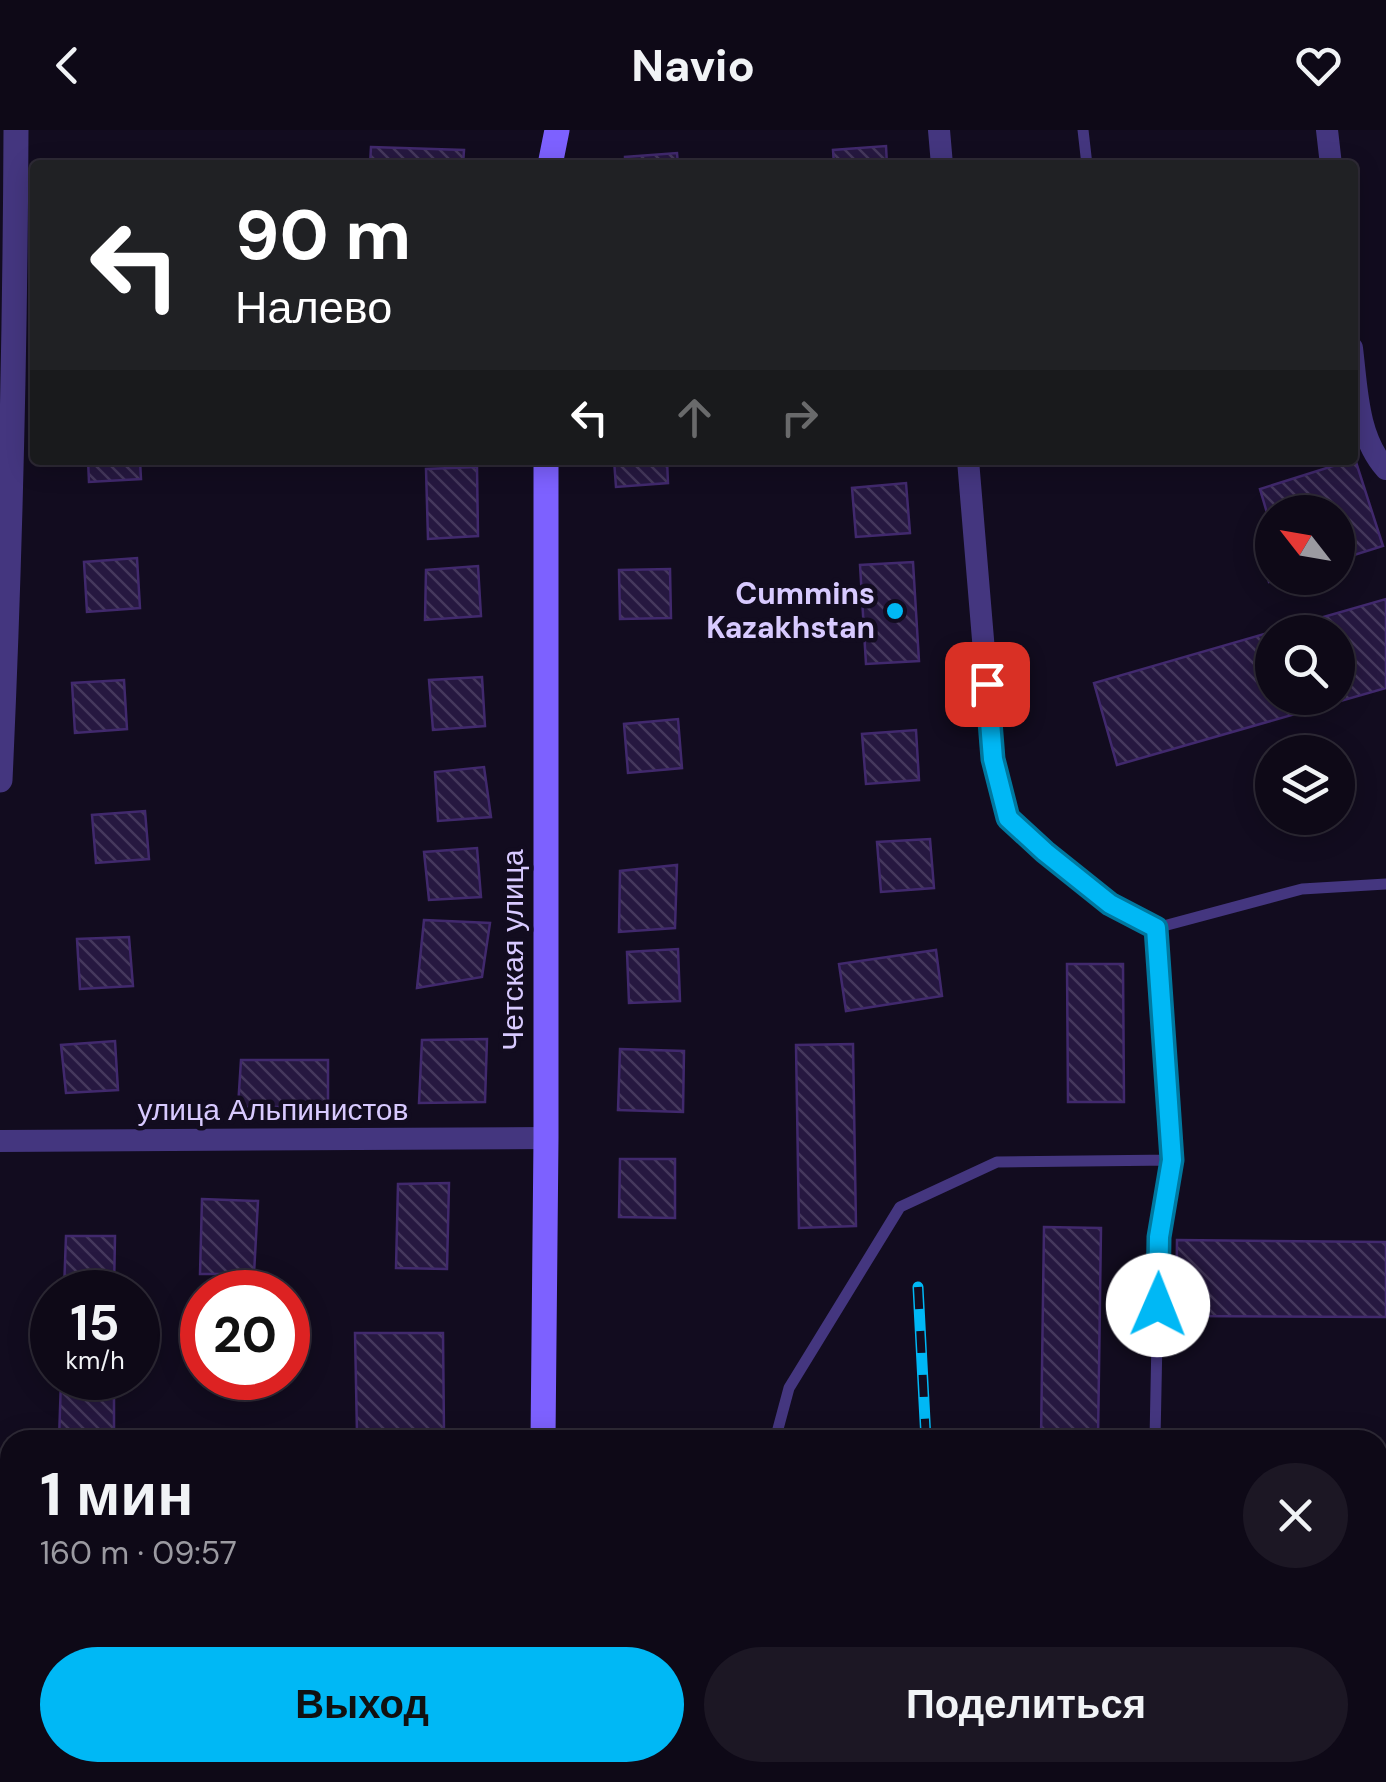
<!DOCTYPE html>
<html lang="ru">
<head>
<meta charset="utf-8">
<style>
	body { margin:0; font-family:"DM Sans",sans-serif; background:#1c1724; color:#f1f3f6; height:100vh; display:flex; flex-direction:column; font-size:38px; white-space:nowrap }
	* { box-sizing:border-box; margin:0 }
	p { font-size:32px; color:#9b9aa1 }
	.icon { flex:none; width:55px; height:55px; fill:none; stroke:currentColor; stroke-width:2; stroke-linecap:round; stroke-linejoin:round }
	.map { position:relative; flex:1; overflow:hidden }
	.panel { position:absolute; left:0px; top:1300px; width:1388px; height:352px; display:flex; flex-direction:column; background:#0e0917; border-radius:30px 30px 0 0; box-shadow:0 5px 25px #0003,0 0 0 2px #2e2a36 }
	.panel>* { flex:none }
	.hud { position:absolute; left:30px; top:30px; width:1328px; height:305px; border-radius:10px; box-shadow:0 5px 25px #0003,0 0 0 2px #2e2a36; background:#202124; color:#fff; overflow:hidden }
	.needle { width:65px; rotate:301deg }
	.fabs { position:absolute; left:1255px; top:365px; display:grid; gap:20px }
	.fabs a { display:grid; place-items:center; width:100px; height:100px; border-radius:50%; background:#0e0917; box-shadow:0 5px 25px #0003,0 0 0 2px #2e2a36; font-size:50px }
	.speed { position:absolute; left:30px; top:1140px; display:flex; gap:20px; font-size:50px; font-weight:700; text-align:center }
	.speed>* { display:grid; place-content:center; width:130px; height:130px; border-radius:50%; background:#0e0917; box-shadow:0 5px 25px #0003,0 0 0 2px #2e2a36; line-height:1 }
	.speed small { font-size:25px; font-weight:400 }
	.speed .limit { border:15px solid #d22; background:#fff; color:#111 }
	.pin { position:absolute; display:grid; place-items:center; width:85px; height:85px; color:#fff; margin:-42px; border-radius:20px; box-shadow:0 5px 15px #0006 }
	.me { position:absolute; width:110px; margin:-55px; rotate:1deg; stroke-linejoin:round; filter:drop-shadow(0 0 8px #0008) }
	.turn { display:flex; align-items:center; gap:35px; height:210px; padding:0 40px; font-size:45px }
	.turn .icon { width:130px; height:130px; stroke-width:2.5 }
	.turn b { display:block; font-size:70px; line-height:85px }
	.lanes { display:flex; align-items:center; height:95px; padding:0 40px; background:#0003; justify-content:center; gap:50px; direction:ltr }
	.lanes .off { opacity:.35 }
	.round { display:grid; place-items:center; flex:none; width:105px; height:105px; border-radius:52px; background:#1c1724 }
	.head { display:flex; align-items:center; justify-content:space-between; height:170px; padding:0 40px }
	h1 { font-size:60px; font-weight:700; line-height:75px }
	.cta { display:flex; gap:20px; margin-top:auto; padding:20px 40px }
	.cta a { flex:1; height:115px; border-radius:60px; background:#00b8f5; color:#111; font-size:40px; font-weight:700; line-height:115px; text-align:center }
	.cta a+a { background:#1c1724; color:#f1f3f6 }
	header { display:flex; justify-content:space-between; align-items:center; height:130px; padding:0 40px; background:#0e0917; font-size:45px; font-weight:700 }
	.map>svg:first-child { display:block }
	.building { fill:url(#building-back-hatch); stroke:#41296d; stroke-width:2.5; fill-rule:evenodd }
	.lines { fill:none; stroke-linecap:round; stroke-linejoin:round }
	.service { stroke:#44367f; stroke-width:11 }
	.minor { stroke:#44367f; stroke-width:22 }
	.tertiary { stroke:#44367f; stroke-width:25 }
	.secondary { stroke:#7d61ff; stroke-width:25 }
	.rail-casing { stroke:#00b8f5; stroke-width:11 }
	.rail { stroke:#120c1f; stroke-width:8; stroke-dasharray:22; stroke-linecap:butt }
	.route-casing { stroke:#00789f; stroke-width:25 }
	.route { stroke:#00b8f5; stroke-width:18 }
	.poi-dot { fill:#00b8f5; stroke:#120c1f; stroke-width:4 }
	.labels { text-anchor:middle; stroke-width:9; stroke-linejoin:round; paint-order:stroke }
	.poi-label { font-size:30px; font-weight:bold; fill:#d8caff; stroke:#120c1f; text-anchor:end }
	.street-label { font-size:30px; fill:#d8caff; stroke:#120c1f }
</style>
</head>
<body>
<header><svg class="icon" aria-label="back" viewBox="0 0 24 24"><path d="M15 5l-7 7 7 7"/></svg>Navio<svg class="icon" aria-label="heart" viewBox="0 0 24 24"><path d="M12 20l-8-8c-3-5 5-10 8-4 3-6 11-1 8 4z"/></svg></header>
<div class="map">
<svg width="1386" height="1652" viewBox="0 0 1386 1652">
	<defs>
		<pattern id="building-back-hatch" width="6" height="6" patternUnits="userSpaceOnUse" patternTransform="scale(2.5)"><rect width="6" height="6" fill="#261840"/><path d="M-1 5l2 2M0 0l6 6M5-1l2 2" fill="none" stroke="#45385d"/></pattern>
	</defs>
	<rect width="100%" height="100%" fill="#120c1f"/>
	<path class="building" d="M886,16L887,35H834L833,20Z
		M371,17L464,20L463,35H370Z
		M677,23L678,35H625V27Z
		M1355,329L1383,416L1338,430V382H1272V400L1260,359Z
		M88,330H140L141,349L89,352Z
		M614,330H667L668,353L616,357Z
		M477,337L478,406L428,409L426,339Z
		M906,353L910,403L856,407L852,358Z
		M1272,417V448H1285L1269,452L1260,421Z
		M137,428L140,478L87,482L84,432Z
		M913,432L919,531L866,534L860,435Z
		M478,436L481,486L425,490L426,440Z
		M670,439L671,488L620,489L619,440Z
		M1386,469V558L1117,635L1094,553ZM1272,502H1338V568H1272Z
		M482,547L485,596L433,600L429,550Z
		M124,550L127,599L75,603L72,553Z
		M678,589L682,638L628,643L624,594Z
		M916,600L919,650L866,654L862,604Z
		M484,637L491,687L438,691L435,642Z
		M145,681L149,729L96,733L92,685Z
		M930,709L934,758L881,762L877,712Z
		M477,718L481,767L429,770L424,722Z
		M677,735L675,798L619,802L620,741Z
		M424,790L490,793L482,847L417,858Z
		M129,807L133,856L80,859L77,809Z
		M678,819L680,871L629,873L627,822Z
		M936,820L942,866L846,881L839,834Z
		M1067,834H1123L1124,972H1068Z
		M487,909L485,972L419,973L422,910Z
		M115,911L118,960L66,963L61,915Z
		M853,914L856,1096L799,1098L796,915Z
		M620,919L684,921L683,982L618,980Z
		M241,930H328V977H238Z
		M620,1029H675V1088L619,1087Z
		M449,1053L447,1139L396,1138L398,1054Z
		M202,1069L258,1071L254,1144H200Z
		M1044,1097L1101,1098L1098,1310H1041Z
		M66,1106H115L114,1160H64Z
		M1177,1110L1386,1112V1187L1176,1186Z
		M355,1203H443L444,1303L357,1304Z
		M114,1248V1310H59L61,1250Z
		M61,1642H111V1652H61Z
		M389,1642H448V1652H389Z"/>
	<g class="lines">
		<path class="service" d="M1083,0L1087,35
			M1045,722L1110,773L1156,798L1302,759L1386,754
			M775,1310L789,1258L900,1077L997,1032L1172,1030
			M1155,1310L1159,1107L1172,1030L1156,798
			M1148,1652V1642"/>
		<path class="minor" d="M939,0L942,35
			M1327,0L1331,35
			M1352,218C1357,258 1357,307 1386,339
			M968,330L993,629L1008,688L1045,722
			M0,1011L546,1008"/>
		<path class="tertiary" d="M0,650C10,433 15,217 16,0"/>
		<path class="secondary" d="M550,35L557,0
			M543,1310L546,1008V330
			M539,1652V1642"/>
		<defs>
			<path id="rail" d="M918,1157L926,1310
				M942,1642V1652"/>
		</defs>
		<use href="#rail" class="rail-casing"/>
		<use href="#rail" class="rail"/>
	</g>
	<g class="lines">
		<defs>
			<path id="route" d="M987,554L993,629L1008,688L1045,722L1110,774L1156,798L1172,1030L1159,1107L1158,1175"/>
		</defs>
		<use href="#route" class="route-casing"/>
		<use href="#route" class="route"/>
	</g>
	<circle class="poi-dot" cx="895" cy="481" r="10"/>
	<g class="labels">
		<g class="poi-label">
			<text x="875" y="474">Cummins<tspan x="875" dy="34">Kazakhstan</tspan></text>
		</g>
		<g class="street-label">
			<text transform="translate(513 820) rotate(-90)" y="10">Четская улица</text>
			<text x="273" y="990">улица Альпинистов</text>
		</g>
	</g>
</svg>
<div class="fabs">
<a><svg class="needle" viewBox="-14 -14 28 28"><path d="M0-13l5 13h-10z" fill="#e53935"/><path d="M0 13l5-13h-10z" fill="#9b9aa1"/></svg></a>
<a><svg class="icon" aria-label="search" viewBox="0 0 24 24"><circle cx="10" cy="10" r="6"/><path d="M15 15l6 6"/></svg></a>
<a><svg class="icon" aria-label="layers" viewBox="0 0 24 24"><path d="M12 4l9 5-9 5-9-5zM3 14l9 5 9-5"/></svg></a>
</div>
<div class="speed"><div>15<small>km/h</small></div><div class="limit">20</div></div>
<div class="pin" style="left:987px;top:554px;background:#d93025"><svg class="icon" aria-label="arrive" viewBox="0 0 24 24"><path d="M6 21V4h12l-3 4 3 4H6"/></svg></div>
<svg class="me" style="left:1158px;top:1175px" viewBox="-20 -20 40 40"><circle r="19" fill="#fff"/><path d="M0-13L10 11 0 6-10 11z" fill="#00b8f5"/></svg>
<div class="hud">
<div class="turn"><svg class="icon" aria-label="left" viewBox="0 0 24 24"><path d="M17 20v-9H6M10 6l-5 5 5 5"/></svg><div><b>90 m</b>Налево</div></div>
<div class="lanes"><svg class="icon" aria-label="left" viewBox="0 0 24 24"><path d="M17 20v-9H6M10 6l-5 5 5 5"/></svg><svg class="icon off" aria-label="ahead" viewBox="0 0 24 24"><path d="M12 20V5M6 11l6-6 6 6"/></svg><svg class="icon off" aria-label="right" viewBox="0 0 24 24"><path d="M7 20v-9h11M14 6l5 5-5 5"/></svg></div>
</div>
<section class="panel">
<div class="head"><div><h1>1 мин</h1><p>160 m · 09:57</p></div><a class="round"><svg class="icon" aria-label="close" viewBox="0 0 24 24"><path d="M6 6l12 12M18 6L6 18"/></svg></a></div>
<div class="cta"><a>Выход</a><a>Поделиться</a></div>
</section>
</div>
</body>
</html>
